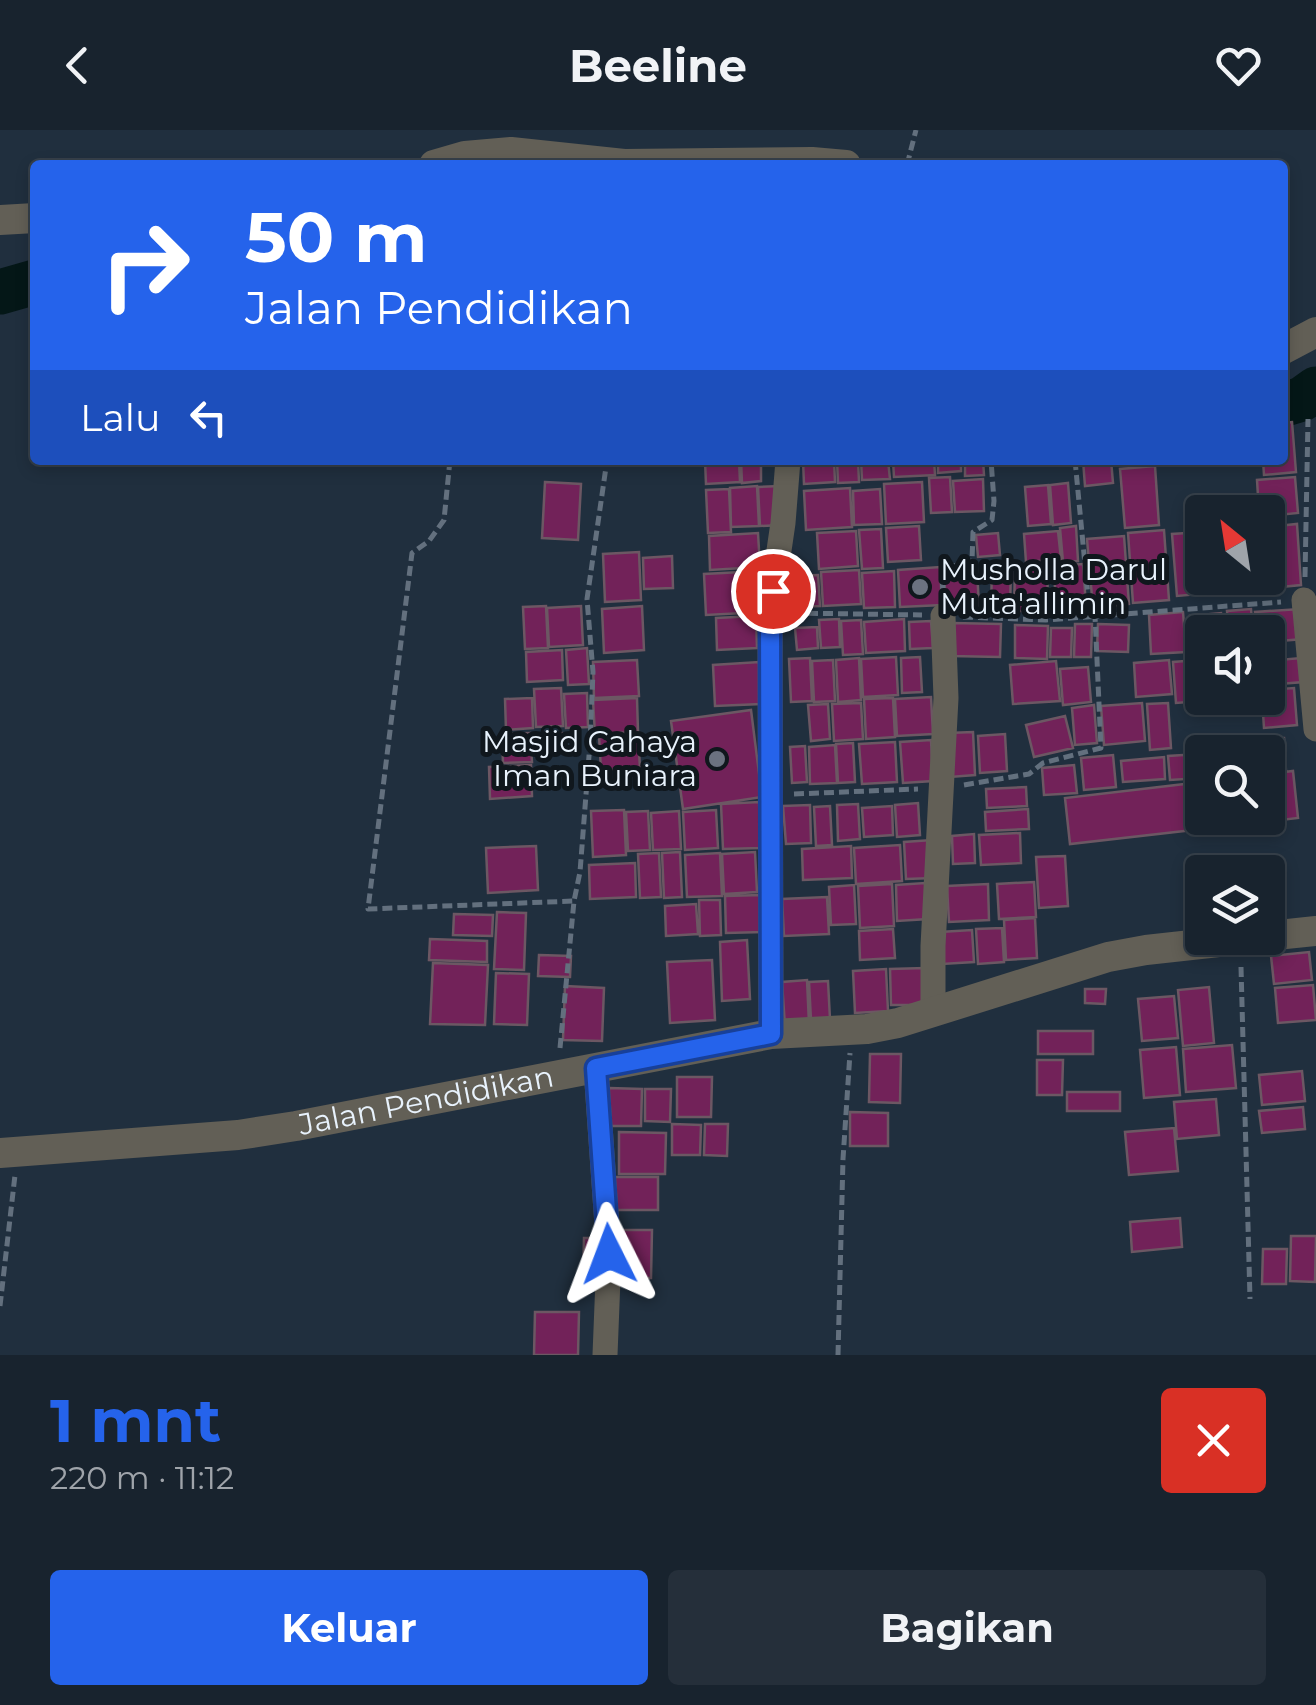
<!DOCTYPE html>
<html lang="id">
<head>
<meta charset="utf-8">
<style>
	body { margin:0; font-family:Montserrat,sans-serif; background:#252f3a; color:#f1f3f6; height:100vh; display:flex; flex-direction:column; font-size:38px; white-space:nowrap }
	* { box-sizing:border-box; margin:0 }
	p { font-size:32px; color:#9fa4aa }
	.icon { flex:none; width:55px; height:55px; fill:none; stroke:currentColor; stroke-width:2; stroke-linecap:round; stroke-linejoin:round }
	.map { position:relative; height:1225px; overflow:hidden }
	.panel { display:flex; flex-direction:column; background:#18232e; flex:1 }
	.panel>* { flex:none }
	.guide { position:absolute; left:30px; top:30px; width:1258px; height:305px; border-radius:10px; box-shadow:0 5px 15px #0003,0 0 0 2px #36404a; background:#2563eb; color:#fff; overflow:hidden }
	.needle { width:65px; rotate:330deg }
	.fabs { position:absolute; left:1185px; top:365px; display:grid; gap:20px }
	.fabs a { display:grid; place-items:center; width:100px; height:100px; border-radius:10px; background:#18232e; box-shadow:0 5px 15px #0003,0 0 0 2px #36404a; font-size:50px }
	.pin { position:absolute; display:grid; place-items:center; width:85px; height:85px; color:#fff; margin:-42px; border:5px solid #fff; border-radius:50%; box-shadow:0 2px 10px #0007 }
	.me { position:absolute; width:110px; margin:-55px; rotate:357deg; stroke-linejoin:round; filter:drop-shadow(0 0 8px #0008) }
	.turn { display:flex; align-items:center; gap:35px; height:210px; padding:0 50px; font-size:45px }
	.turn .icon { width:130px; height:130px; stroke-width:2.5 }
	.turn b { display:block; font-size:70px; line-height:85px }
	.then { display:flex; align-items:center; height:95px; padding:0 50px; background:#0003; gap:20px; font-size:38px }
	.round { display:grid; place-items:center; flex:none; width:105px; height:105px; border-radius:10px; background:#252f3a }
	.summary { display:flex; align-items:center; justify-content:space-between; height:170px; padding:0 50px }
	h1 { font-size:60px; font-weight:700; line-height:75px; color:#2563eb }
	.primary-button { display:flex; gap:20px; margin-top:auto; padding:20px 50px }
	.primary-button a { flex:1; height:115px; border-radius:10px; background:#2563eb; color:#fff; font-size:40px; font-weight:700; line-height:115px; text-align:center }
	.primary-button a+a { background:#252f3a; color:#f1f3f6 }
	header { display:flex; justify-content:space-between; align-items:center; height:130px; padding:0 50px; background:#18232e; font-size:45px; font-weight:700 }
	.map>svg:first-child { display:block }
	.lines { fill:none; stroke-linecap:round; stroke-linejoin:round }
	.river { stroke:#041717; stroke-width:45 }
	.building { fill:#722259; stroke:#6c5763; stroke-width:2.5 }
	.path { stroke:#63707e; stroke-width:5; stroke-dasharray:10 5; stroke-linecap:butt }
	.minor { stroke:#625f56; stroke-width:25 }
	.tertiary { stroke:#625f56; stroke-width:30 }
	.route-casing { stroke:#184099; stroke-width:25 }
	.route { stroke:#2563eb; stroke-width:18 }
	.worship-dot { fill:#6b7280; stroke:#10171d; stroke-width:4 }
	.labels { text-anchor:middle; stroke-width:10; stroke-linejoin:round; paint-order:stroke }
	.poi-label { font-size:30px; fill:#e8f2fc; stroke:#10171d; text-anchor:start }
	.street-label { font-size:30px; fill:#e8f2fc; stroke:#10171d }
</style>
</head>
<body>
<header><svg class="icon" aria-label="back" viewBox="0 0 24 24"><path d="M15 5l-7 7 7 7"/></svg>Beeline<svg class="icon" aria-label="heart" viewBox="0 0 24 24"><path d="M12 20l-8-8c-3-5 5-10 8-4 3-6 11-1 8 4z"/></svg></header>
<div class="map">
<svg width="1316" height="1225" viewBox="0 0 1316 1225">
	<rect width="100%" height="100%" fill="#202f3e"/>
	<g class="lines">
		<path class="river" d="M0,162L35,152
			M1282,275L1302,269L1316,259"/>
	</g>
	<path class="building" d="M1292,292L1296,342L1264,345L1263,330H1282V293Z
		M705,330H739L740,352L706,354Z
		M741,330H761V351L742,353Z
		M803,330H834L835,352L804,354Z
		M837,330H858L859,352L838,353Z
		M861,330H888L890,349L862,350Z
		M893,330H934L935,345L894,347Z
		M938,330H961V341L938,343Z
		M965,330H983L984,345L965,346Z
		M1083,330H1111L1113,353L1085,356Z
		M1155,336L1159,395L1125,398L1120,339Z
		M950,347L952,382L931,383L929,348Z
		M1295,347L1298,383L1268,386V382H1259L1257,350Z
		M983,349L984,381L955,382L953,351Z
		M545,352L581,354L578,410L542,408Z
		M922,352L924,392L886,394L884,354Z
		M1068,353L1071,393L1053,395L1050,355Z
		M1048,355L1051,394L1028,396L1025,357Z
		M757,356L759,396L731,397L730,358Z
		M780,356L782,395L760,396L758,357Z
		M850,358L852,397L806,400L804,361Z
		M729,359L731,402L708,403L706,360Z
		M880,359L882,394L854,395L853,361Z
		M1297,394L1301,455L1270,458L1268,397Z
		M919,396L921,430L888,432L886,398Z
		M1076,396L1078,431L1063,432L1060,398Z
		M881,399L883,438L862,439L859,400Z
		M1164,400L1169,470L1133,473L1128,403Z
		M856,401L858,436L819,439L817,403Z
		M1058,401L1061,429L1026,432L1024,404Z
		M1202,402V448H1221L1222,462L1177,466L1172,404Z
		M758,403L760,437L710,440L709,406Z
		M998,403L1000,425L978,427L976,405Z
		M1124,406L1129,474L1093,478L1087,409Z
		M639,422L641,470L605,472L603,424Z
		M672,426L673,458L644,459L643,428Z
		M1083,434L1086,476L1057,479L1053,436Z
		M940,437L942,475L900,477L898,440Z
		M992,438H1011L1010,479H991Z
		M1015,438L1048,439L1047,481H1014Z
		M977,439L979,477L946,479L944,441Z
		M859,440L861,474L823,476L821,442Z
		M761,441L763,482L706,485L704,444Z
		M894,441L895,477L864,478L862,443Z
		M818,445L820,476L790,477L789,446Z
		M1225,448H1265L1266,457L1226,461Z
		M546,476L548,518L525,519L523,477Z
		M581,476L583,515L549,517L547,478Z
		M642,476L644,520L604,523L602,479Z
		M1251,479L1253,502H1229L1227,481Z
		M1300,479L1303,509L1268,512V502H1257L1255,482Z
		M1183,482L1186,522L1151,524L1149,485Z
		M1221,483L1222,502H1202V525H1193L1190,486Z
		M756,486L757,518L717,520L716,488Z
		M839,489L840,517L821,518L819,490Z
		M904,489L905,521L866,523L864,492Z
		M861,490L863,524L843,525L841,491Z
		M931,491L933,518L910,519L909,492Z
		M952,493L1001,494L1000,527L951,526Z
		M1075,494H1092L1091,527H1074Z
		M1098,494L1129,495L1128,522L1097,521Z
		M1015,495L1048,496L1047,529L1015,528Z
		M817,497L818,518L797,520L795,498Z
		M1051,498H1072L1071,527H1050Z
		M587,518L589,554L568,555L566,520Z
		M562,520L563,550L527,552L526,522Z
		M896,527L898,565L863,567L861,529Z
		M920,527L922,562L902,563L901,528Z
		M810,528L812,571L791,572L789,529Z
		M859,528L861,570L838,572L836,530Z
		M1301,528L1303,552L1268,555V531Z
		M637,530L639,566L594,568L593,532Z
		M833,530L835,571L814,572L812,531Z
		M1169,530L1172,564L1136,567L1134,533Z
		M1198,530L1201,571L1176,573L1173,532Z
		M1056,531L1060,571L1013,574L1010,535Z
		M759,532L761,574L715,576L713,535Z
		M1088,537L1091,572L1063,575L1060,539Z
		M1200,541H1202V568H1238L1239,573L1203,576Z
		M561,558L563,596L536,597L534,559Z
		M1294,558L1297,595L1264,598L1262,568H1268V560Z
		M587,563L588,597L566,598L564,564Z
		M931,567L933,604L897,606L895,569Z
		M532,568L533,598L506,600L505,569Z
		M637,568L638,602L595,604L593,570Z
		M893,568L895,607L866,609L864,569Z
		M861,573L863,609L834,611L832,574Z
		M1142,573L1145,611L1104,615L1101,576Z
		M1168,573L1171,618L1150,620L1147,574Z
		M828,574L830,609L811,611L808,575Z
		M1094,575L1097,613L1075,615L1072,578Z
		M751,580L762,667L683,679L671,591Z
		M1065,586L1073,618L1034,627L1026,595Z
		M973,602L975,645L950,647L948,603Z
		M530,603L532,632L503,633L502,604Z
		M562,603V622L533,624L532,605Z
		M638,604L640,638L601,640L599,606Z
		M1005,604L1007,641L980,643L978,606Z
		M1284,608L1286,641L1268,643V622H1256L1255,610Z
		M931,610L933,651L903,653L900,612Z
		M895,612L897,652L862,654L859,614Z
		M853,613L855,652L838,653L836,614Z
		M835,615L837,653L810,654L809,617Z
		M805,616L807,652L792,653L790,617Z
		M1199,624L1201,648L1170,650L1168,626Z
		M1113,625L1116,657L1084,660L1081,628Z
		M1164,627L1165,649L1123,652L1121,631Z
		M531,635L532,666L490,669L489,637Z
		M1074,635L1077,663L1044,665L1042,638Z
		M1293,641L1298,688L1070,714L1065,668L1202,652V688H1268V644Z
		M1026,657L1027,676L987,678L986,659Z
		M759,672L761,718L723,719L721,674Z
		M918,673L920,705L897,707L895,675Z
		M858,674L860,709L838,711L837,675Z
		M810,675L811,713L786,714L783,676Z
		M830,676L832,715L816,716L814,677Z
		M892,676L893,705L864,707L862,678Z
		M1028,679L1029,699L986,701L985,682Z
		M624,680L626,725L593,727L591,681Z
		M716,680L718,718L685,720L683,682Z
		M648,681L650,720L628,721L626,682Z
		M679,681L681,719L653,720L651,683Z
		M1020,703L1021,733L981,735L979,705Z
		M974,704L975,733L953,734L952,706Z
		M932,710L934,748L906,749L904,712Z
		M900,715L902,751L856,754L854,718Z
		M536,716L538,760L488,763L486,718Z
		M851,716L852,748L803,750L802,719Z
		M680,722L682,767L664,768L662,723Z
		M755,722L757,762L724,764L722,724Z
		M659,723L661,767L640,768L638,724Z
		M720,723L722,766L687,767L685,725Z
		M1065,726L1068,776L1039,778L1036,727Z
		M635,733L636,767L590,769L589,735Z
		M1034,752L1036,787L999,789L997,754Z
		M925,753L928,789L897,791L896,755Z
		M892,754L894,796L860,798L858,756Z
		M988,754L989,790L949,792L947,756Z
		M854,755L856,794L831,795L829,757Z
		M761,765L763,802L726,803L725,766Z
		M827,767L829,804L784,806L782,769Z
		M699,770H720L721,805L700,806Z
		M696,774L698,804L666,806L665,776Z
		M497,782L526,783L524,840L494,839Z
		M454,784L493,785L492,806L453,805Z
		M1035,788L1037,828L1006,830L1004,790Z
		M1002,798L1004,832L978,834L976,799Z
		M893,799L895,828L860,830L859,801Z
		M972,800L974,832L942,834L940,802Z
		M430,809L487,811V832L429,830Z
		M747,810L750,869L722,871L720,812Z
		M1309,822L1312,850L1274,854L1271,826Z
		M539,825L571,826L570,847L538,846Z
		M712,830L715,890L670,893L667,832Z
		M433,833L488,835L485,895L430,894Z
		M925,838V875H891L890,839Z
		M886,839L888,881L855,883L853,841Z
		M496,843L529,844L527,895L494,894Z
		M807,850L809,894L785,896L782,852Z
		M828,851L830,889L811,890L809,852Z
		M1313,855L1316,890L1278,893L1275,858Z
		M565,856L604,858L602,911L563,910Z
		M1209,857L1214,913L1183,916L1178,860Z
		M1085,859H1106L1105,874L1085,873Z
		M1174,866L1178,908L1142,911L1138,869Z
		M1038,901H1093V924H1038Z
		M1232,915L1236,958L1186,962L1183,919Z
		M1176,917L1180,965L1144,968L1140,920Z
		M870,924H901L900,973L869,972Z
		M1037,930H1063L1062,965H1037Z
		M1302,941L1305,971L1262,975L1259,945Z
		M677,947H712L711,987H677Z
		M609,958L642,959L641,996H608Z
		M645,959H671L670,992L645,991Z
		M1067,962H1120V981H1067Z
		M1216,969L1219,1005L1177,1009L1174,972Z
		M1303,977L1305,999L1262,1003L1259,981Z
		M850,982L888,983V1016H850Z
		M672,994L701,995L700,1025H672Z
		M705,994H728L727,1026L704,1025Z
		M1174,998L1178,1041L1129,1045L1125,1002Z
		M619,1002L666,1003L665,1044H619Z
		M613,1047H658V1080H613Z
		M1180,1088L1182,1117L1132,1122L1130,1092Z
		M612,1100H652L651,1148H611Z
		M1291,1106H1316L1315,1152L1290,1151Z
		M584,1108H608L607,1148L583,1147Z
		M1263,1119H1287L1286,1154H1262Z
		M535,1182H579L578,1225H534Z"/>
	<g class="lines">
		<path class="path" d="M907,35L916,0
			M450,330L444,390L429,411L412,423L368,779L574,771
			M1075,330L1090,487
			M1305,447L1308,289
			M943,463L942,439L972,431L973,402L992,390L994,371L991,330
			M793,483L922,485
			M963,487L1046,490L1281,472
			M964,655L1029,644L1043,633L1101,618L1095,486
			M794,664L918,659
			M1241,837L1250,1169
			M560,918L574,771L580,742L590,613L593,542L587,469L607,330
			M0,1176L15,1045
			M838,1225L843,1029L850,923"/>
		<path class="minor" d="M1304,470L1316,599
			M933,884V816L946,568L943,486
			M771,904L770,482L783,393L788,330
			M596,939L609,1124L605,1225"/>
		<g class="tertiary">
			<path d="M434,35L465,26L511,22L624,34L812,32L846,35"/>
			<path d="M0,90L35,88"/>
			<path d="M1282,220L1316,202"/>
			<path d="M1268,806L1316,801"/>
			<path id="s1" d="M0,1023L238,1005L296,996L771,904L867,899L898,893L1108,827L1146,820L1255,808"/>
		</g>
	</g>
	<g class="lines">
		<defs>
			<path id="route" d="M609,1124L596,938L771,904L770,482L773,461"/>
		</defs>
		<use href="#route" class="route-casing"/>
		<use href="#route" class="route"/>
	</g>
	<g class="worship-dot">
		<circle cx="920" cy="457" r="10"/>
		<circle cx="717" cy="629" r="10"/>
	</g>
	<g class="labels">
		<g class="poi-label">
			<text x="940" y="450">Musholla Darul<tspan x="940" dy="34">Muta'allimin</tspan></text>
			<text x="697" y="622" text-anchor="end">Masjid Cahaya<tspan x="697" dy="34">Iman Buniara</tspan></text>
		</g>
		<g class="street-label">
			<text dy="10" stroke="none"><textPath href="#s1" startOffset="430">Jalan Pendidikan</textPath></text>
		</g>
	</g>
</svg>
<div class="fabs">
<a><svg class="needle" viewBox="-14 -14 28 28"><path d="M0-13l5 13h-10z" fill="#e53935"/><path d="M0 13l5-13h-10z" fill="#9fa4aa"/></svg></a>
<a><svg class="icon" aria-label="sound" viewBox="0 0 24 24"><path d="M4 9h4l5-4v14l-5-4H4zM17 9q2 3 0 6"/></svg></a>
<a><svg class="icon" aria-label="search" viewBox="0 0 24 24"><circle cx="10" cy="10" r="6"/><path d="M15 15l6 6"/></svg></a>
<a><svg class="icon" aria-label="layers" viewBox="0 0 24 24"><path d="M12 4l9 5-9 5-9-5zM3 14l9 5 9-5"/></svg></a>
</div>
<div class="pin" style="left:773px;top:461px;background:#d93025"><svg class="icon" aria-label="arrive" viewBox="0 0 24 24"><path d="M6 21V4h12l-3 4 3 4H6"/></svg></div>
<svg class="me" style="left:609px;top:1124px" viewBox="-20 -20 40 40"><path d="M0-17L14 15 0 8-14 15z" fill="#2563eb" stroke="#fff" stroke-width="4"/></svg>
<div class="guide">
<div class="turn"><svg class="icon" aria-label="right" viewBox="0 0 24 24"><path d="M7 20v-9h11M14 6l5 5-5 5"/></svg><div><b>50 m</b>Jalan Pendidikan</div></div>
<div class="then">Lalu<svg class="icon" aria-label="left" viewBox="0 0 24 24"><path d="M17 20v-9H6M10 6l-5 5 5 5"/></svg></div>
</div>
</div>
<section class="panel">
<div class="summary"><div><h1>1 mnt</h1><p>220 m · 11:12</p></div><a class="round" style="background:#d93025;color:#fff"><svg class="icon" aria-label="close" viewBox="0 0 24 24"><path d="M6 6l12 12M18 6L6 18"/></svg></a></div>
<div class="primary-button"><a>Keluar</a><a>Bagikan</a></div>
</section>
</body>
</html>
